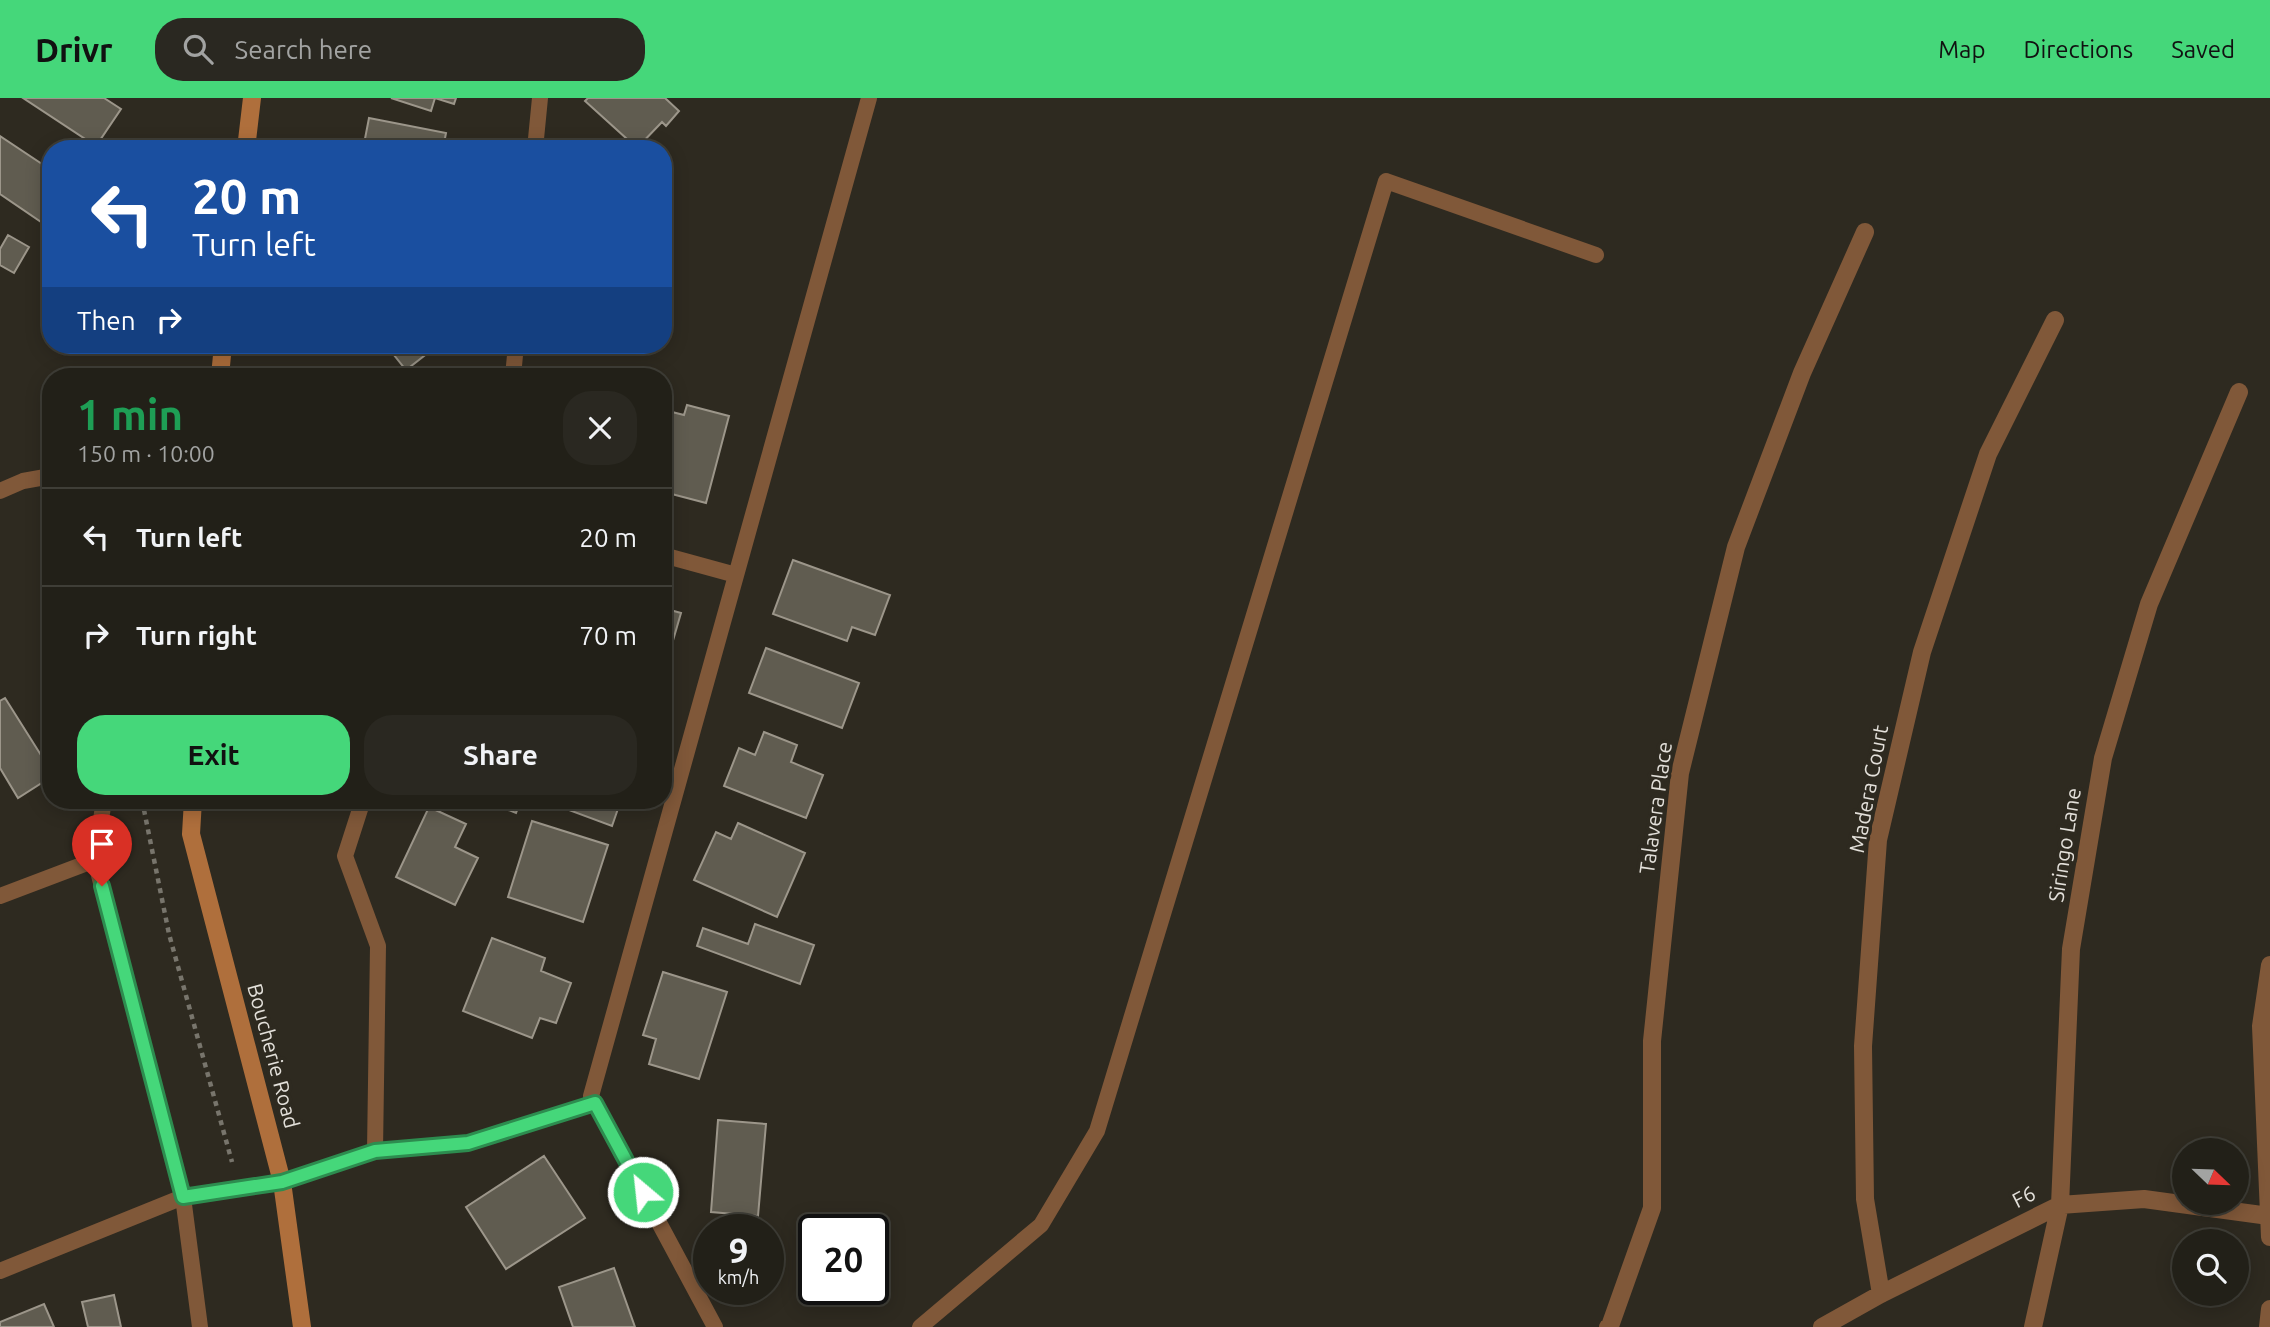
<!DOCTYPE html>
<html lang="en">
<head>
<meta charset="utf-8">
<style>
	body { margin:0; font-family:Ubuntu,sans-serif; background:#2a2821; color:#f1f3f6; height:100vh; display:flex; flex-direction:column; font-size:26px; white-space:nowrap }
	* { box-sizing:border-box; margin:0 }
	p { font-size:23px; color:#a2a3a2 }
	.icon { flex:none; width:38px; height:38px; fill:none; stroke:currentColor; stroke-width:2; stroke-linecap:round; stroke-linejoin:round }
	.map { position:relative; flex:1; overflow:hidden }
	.sheet { position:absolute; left:42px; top:270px; width:630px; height:441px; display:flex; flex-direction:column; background:#222018; border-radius:28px; box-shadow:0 4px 18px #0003,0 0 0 2px #3f3e37 }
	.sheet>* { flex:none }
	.guide { position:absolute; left:42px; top:42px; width:630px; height:214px; border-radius:28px; box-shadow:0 4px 18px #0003,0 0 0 2px #3f3e37; background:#1a4fa0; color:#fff; overflow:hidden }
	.needle { width:46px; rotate:113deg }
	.controls { position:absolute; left:2172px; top:1040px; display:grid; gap:14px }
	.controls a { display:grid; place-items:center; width:77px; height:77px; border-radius:50%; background:#222018; box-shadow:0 4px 18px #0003,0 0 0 2px #3f3e37; font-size:35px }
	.speed { position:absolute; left:693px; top:1116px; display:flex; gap:14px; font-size:35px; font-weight:700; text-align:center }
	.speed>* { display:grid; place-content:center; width:91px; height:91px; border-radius:50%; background:#222018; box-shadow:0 4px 18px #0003,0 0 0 2px #3f3e37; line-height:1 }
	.speed small { font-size:18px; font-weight:400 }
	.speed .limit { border:4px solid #111; border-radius:10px; background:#fff; color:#111 }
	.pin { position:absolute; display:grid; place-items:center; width:60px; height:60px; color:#fff; margin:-72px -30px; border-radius:50% 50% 50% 0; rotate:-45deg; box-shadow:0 0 7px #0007 }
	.pin .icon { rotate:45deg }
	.me { position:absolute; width:77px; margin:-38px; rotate:332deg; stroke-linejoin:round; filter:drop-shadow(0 0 5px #0008) }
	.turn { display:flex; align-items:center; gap:24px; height:147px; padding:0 35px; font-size:32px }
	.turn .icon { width:91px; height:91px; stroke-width:2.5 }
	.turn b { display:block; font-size:49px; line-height:60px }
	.then { display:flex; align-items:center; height:66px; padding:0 35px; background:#0003; gap:14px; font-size:26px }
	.round { display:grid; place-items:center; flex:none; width:74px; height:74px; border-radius:28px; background:#2a2821 }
	.summary { display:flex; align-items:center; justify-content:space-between; height:119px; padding:0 35px }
	h1 { font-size:42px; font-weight:700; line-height:52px; color:#1e9e55 }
	.action { display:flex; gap:14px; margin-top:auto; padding:14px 35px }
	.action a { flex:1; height:80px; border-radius:28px; background:#45d77a; color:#111; font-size:28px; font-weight:700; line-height:80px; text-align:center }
	.action a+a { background:#2a2821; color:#f1f3f6 }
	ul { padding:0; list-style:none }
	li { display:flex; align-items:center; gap:21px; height:98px; padding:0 35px; border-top:2px solid #3f3e37 }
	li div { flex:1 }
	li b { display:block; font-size:26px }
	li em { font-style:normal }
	header { display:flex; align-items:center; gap:42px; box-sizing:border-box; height:98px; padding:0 35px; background:#45d77a; color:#111 }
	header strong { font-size:33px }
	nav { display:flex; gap:38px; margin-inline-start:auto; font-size:24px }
	.search { width:490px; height:63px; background:#2a2821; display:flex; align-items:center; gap:18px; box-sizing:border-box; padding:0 24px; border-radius:28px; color:#a2a3a2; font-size:26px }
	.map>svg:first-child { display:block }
	.building { fill:#605c50; stroke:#9c968a; stroke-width:2 }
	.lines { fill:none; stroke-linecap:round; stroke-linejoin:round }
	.path { stroke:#78756c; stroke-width:4.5; stroke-dasharray:5 5; stroke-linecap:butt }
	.service { stroke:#805839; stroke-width:16 }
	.minor { stroke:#805839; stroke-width:18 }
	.secondary { stroke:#af6f3c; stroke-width:18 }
	.route-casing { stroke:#2d8c4f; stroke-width:18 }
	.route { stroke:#45d77a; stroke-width:12 }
	.labels { text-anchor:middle; stroke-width:7; stroke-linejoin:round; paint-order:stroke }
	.street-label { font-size:21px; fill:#e3e0da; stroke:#2e2a20 }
</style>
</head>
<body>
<header>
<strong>Drivr</strong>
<div class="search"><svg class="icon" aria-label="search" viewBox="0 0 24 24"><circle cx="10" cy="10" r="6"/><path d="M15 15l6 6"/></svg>Search here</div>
<nav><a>Map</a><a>Directions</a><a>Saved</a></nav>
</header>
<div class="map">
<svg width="2270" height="1229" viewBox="0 0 2270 1229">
	<rect width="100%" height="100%" fill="#2e2a20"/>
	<path class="building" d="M23,0H104L121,11L96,48Z
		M391,0H456L454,6L435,0L431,13Z
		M588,0H665L679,13L666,28L662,24L637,50L585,3Z
		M369,20L446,35L443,51H363Z
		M0,38L51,72V121L47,128L0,96Z
		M8,137L29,149L14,175L0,167V151Z
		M386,247H438L406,272Z
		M687,307L729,318L706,405L664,394L670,370L663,368V331L668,313L684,317Z
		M793,462L890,497L875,537L852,529L847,543L773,516Z
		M663,510L681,515L663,577Z
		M766,550L859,585L842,630L749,595Z
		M5,600L51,673V679L18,700L0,670V603Z
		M764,634L797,647L791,664L823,677L806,720L724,688L739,650L755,657Z
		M484,702H521L516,715Z
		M560,702H621L612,728L558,708Z
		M429,709L466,726L455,749L478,760L455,807L396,779Z
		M532,723L608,747L583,824L508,799Z
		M738,725L805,755L777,819L694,782L716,734L731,741Z
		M755,826L814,847L800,886L697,848L703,830L748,846Z
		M492,840L545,860L541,873L571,885L556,925L540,920L532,940L463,913Z
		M663,874L727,894L699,981L649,966L656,941L643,937Z
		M718,1022L766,1026L758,1118L711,1114Z
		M544,1058L585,1120L506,1171L466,1109Z
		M614,1170L635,1229H573L559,1189Z
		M114,1197L121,1229H88L82,1204Z
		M44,1206L54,1229H0V1224Z"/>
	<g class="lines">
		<path class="path" d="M142,702L169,836L232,1064"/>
		<path class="service" d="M535,51L540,0
			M513,278L516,247
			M0,393L23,383L51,378
			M663,457L736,477
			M363,702L345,758L378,848L375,1053
			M0,798L95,762L104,702
			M0,1173L183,1099L95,762
			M200,1229L183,1099L282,1084L375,1053L468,1045L595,1005
			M715,1229L591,998L869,0
			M920,1229L1041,1127L1097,1033L1386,83L1596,157"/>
		<path class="minor" d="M2270,867L2261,928L2270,1139
			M1881,1196L1865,1101L1863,948L1878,742L1922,554L1988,356L2055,222
			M1608,1229L1610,1228L1652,1110V943L1680,675L1736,449L1802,275L1865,134
			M1822,1229L1881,1196L2060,1107L2144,1101L2269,1118
			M2033,1229L2060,1107L2071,851L2103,660L2149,506L2239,294
			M2268,1229L2270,1211"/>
		<path class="secondary" d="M246,51L252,0
			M220,278L223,247
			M193,702L191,736L282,1084L302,1229"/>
	</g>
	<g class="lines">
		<defs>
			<path id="route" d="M102,788L183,1099L282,1084L375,1053L468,1045L595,1005L643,1094"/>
		</defs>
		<use href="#route" class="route-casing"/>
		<use href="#route" class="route"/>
	</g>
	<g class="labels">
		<g class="street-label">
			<text transform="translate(1869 691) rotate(-79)" y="7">Madera Court</text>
			<text transform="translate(1656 710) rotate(-82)" y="7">Talavera Place</text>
			<text transform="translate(2065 747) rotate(-81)" y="7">Siringo Lane</text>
			<text transform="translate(273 958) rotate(75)" y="7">Boucherie Road</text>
			<text transform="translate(2024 1099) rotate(-27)" y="7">F6</text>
		</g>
	</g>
</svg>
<div class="controls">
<a><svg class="needle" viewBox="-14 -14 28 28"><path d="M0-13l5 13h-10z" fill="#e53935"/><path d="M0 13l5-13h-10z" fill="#a2a3a2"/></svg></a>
<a><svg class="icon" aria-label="search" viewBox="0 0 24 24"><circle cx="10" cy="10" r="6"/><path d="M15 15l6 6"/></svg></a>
</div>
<div class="speed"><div>9<small>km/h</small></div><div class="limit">20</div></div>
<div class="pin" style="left:102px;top:788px;background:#d93025"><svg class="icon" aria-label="arrive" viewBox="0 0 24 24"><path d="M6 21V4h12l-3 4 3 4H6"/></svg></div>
<svg class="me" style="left:643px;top:1094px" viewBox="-20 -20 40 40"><circle r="17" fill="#45d77a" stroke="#fff" stroke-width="3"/><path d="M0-11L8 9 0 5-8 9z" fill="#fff"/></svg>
<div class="guide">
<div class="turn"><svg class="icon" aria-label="left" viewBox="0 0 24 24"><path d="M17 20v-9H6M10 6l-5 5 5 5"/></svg><div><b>20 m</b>Turn left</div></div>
<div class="then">Then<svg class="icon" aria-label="right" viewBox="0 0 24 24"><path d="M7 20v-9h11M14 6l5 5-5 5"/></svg></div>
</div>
<section class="sheet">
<div class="summary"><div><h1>1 min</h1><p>150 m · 10:00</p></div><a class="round"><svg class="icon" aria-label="close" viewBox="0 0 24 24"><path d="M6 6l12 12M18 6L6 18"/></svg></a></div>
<ul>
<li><svg class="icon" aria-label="left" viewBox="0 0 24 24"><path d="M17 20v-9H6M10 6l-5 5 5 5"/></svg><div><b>Turn left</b></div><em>20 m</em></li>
<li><svg class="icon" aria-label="right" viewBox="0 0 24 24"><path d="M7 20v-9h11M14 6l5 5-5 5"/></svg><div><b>Turn right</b></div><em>70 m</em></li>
</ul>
<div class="action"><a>Exit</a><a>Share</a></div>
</section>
</div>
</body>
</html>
